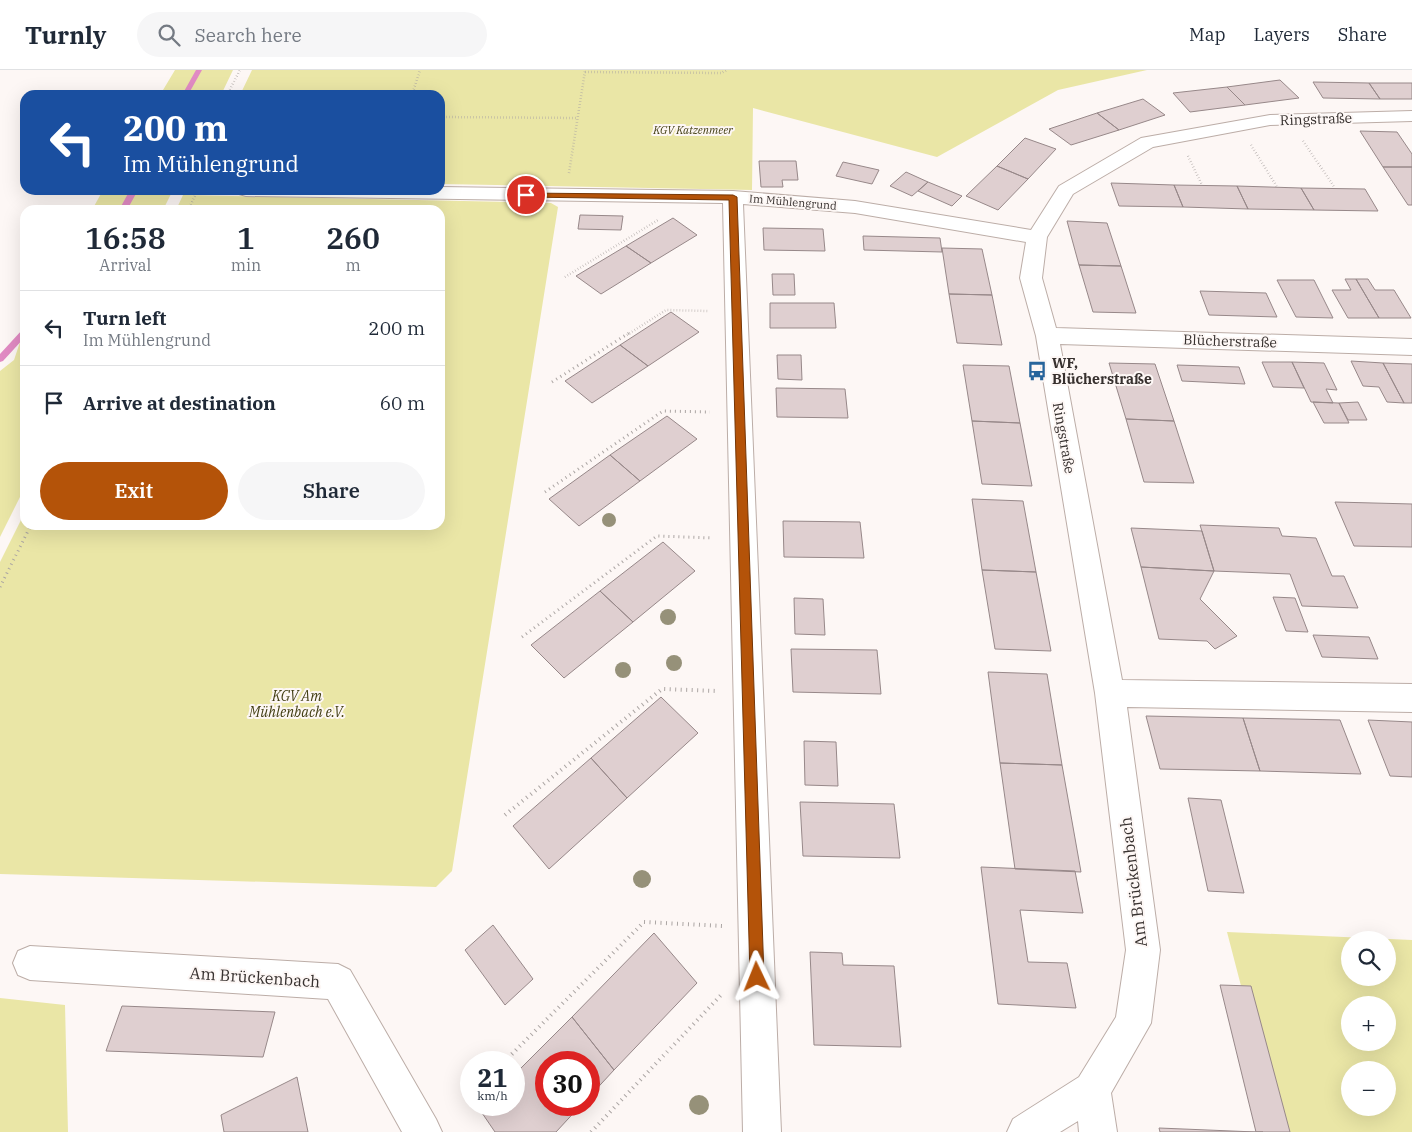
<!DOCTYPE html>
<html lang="en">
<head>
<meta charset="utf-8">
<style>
	body { margin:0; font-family:"IBM Plex Serif",serif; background:#f6f6f7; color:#1f2937; height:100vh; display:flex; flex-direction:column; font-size:19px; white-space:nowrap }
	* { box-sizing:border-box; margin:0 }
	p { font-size:16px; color:#747a83 }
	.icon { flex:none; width:28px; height:28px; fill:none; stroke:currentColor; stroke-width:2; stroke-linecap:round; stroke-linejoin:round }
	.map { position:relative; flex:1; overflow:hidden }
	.sheet { position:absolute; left:20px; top:135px; width:425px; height:325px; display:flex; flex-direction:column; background:#fff; border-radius:15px; box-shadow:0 5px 20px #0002 }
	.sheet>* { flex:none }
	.guide { position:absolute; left:20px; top:20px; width:425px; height:105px; border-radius:15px; box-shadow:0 5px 20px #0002; background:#1a4fa0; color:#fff; overflow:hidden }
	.controls { position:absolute; left:1341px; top:861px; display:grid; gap:10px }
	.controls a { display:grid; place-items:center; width:55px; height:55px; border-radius:50%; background:#fff; box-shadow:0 5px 20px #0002; font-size:25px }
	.speed { position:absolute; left:460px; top:981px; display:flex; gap:10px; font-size:25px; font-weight:700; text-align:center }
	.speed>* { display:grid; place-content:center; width:65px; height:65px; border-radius:50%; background:#fff; box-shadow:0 5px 20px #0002; line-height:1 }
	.speed small { font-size:12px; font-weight:400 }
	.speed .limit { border:8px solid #d22; background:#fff; color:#111 }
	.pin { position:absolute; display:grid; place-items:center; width:42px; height:42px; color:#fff; margin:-21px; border:2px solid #fff; border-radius:50%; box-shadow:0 1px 5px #0007 }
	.me { position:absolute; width:55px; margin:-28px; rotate:358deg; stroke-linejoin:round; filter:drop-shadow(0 0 4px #0008) }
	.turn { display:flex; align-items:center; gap:18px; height:105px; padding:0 20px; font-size:22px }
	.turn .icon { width:65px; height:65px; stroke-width:2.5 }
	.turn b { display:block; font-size:35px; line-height:42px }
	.eta { display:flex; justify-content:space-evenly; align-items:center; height:85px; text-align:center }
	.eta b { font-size:30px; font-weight:600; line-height:35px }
	.button { display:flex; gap:10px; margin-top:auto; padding:10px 20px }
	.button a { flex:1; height:58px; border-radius:30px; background:#b45309; color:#fff; font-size:20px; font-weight:600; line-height:58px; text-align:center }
	.button a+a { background:#f6f6f7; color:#1f2937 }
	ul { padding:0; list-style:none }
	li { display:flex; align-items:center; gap:15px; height:75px; padding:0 20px; border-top:1px solid #e0e1e3 }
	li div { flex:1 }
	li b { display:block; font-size:19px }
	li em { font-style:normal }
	header { display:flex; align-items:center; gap:30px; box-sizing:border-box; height:70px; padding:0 25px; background:#fff; border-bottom:1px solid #e0e1e3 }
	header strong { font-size:24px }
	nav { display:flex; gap:28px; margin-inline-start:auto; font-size:18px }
	.search { width:350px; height:45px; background:#f6f6f7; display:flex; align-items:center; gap:12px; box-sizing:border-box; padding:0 18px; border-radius:28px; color:#747a83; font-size:19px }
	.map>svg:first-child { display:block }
	.green { fill:#eae6a6; fill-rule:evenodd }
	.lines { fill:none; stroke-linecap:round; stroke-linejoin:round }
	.stream { fill:#e18bc3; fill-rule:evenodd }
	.building { fill:#dfcfd0; stroke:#978889 }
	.minor-casing { stroke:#bcada7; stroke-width:2 }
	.path-far2 { stroke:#aba5a3; stroke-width:2.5; stroke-dasharray:0.5 2.5; stroke-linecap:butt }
	.path-far1 { stroke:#aba5a3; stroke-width:3; stroke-dasharray:1 4; stroke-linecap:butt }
	.path { stroke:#aba5a3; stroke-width:4; stroke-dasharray:1 4.5; stroke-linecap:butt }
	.minor { fill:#fff; fill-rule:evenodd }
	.tree { fill:#969179 }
	.route { fill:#b45309; stroke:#753606 }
	.labels { text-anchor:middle; stroke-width:4; stroke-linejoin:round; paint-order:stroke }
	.far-park-label { font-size:11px; font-style:italic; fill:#423e13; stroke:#fdf7f5 }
	.far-street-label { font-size:11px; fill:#37312f; stroke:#fdf7f5 }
	.street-label { font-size:14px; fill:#37312f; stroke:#fdf7f5 }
	.poi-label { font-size:14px; font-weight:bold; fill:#37312f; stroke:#fdf7f5; text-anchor:start }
	.park-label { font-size:14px; font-style:italic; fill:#423e13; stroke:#fdf7f5 }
	.near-street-label { font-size:16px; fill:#37312f; stroke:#fdf7f5 }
</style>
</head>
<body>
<header>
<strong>Turnly</strong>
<div class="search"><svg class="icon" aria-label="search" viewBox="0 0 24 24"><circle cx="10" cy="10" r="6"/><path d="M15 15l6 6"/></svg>Search here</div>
<nav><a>Map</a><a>Layers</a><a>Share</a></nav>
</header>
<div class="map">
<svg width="1412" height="1062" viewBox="0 0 1412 1062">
	<rect width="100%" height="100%" fill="#fdf7f5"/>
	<path class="green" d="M175,0H233L221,25H160Z
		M252,0H1147L1058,20L937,87L753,38L752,120L440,114V25H240Z
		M103,120H173L163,140H92Z
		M183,125L551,133L558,137L452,801L436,817L0,804V492L25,442V455H440V140H176Z
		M25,257V417L0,467V301L14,290Z
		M1227,862L1412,870V1062H1279ZM1350,870H1388V908H1350ZM1350,935H1388V972H1350ZM1350,1000H1388V1038H1350Z
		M0,928L65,935L68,1062H0Z"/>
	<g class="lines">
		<path class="stream" d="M196,0H202L188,25H182Z
			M130,120H138L127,140H119Z
			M25,259V267L3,291L0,292V284L22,260Z"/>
	</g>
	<path class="building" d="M1280,10L1299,28L1245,35L1227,17Z
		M1313,12L1369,13L1380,29L1323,28Z
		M1369,13H1412V29H1380Z
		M1227,17L1245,35L1190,42L1173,23Z
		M1143,29L1165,45L1119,60L1097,43Z
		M1097,43L1119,60L1071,75L1049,59Z
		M1360,61L1397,62L1412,84V97H1383Z
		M1025,68L1056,79L1028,109L997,96Z
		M759,91H796L798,110H782L783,117H761Z
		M843,92L879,100L872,114L836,106Z
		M997,96L1028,109L998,140L966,126Z
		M1383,97H1412V135H1408Z
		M906,102L928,112L912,126L890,116Z
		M928,112L962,126L952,136L918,121Z
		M1111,113L1174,115L1183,137L1119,136Z
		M1174,115L1237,116L1248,139L1183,137Z
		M1237,116L1301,118L1314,140L1248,139Z
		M1301,118L1365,119L1378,141L1314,140Z
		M580,145L623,146L621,160L578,159Z
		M673,148L697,165L651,193L626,176Z
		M1067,151L1107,153L1121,196L1079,195Z
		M763,158L823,159L825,181L764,180Z
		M863,166L940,168L942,182L864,180Z
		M626,176L651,193L601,224L576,206Z
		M942,178L982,179L992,225L949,224Z
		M1079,195L1121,196L1136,243L1093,242Z
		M772,204H794L795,225H773Z
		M1345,209H1356L1379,248H1348L1332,220H1351Z
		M1356,209H1368L1375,220H1394L1411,248H1379Z
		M1277,210H1314L1333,248L1296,247Z
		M1200,221L1266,223L1277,247L1209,245Z
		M949,224L992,225L1002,275L957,273Z
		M770,233H834L836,258H770Z
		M671,242L699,262L648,296L620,275Z
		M620,275L648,296L592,333L565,311Z
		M777,285H801L802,310L778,309Z
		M1351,291L1383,293L1404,333L1387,332L1379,317L1363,316Z
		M1262,292H1292L1304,318L1273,317Z
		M1292,292L1324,293L1337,320L1326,319L1333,333L1311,332Z
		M1109,293L1155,294L1174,351L1126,349Z
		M1383,293L1412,294V333H1404Z
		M963,295L1009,296L1020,353L972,351Z
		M1177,295L1239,297L1245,314L1182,311Z
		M776,318L845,319L848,348L777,347Z
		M1313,332L1339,333L1349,353H1324Z
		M1358,332L1367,350H1348L1339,333Z
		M667,346L697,369L640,411L610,385Z
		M1126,349L1174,351L1194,413L1144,412Z
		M972,351L1020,353L1032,416L982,414Z
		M610,385L640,411L579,456L549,429Z
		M972,429L1023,431L1036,502L982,500Z
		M1335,432L1412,434V477L1354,476Z
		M783,451L860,452L864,488L784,487Z
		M1200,455L1279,458L1282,466L1316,468L1332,506H1344L1358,538L1302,536L1290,504L1214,501Z
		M1131,458L1202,461L1214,501L1141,497Z
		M663,472L695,501L633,552L600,521Z
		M1141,497L1214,501L1200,529L1237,566L1215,579L1207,571L1159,569Z
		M982,500L1036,502L1051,581L995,579Z
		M600,521L633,552L564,608L531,575Z
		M1273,527L1295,528L1308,562L1286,561Z
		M794,528L823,529L825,565L795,564Z
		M1313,565L1369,567L1378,589L1322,587Z
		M791,579L877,580L881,624L793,622Z
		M988,602L1047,604L1062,695L1000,693Z
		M661,627L698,663L627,728L591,688Z
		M1146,646L1243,648L1260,701L1160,699Z
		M1243,648L1340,650L1361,704L1260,701Z
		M1368,650L1412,652V707L1390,706Z
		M804,671L836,672L838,716L805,715Z
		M591,688L627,728L549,799L513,756Z
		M1000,693L1062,695L1081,802L1015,799Z
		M1188,728L1221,730L1244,823L1208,821Z
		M800,732L894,734L900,788L803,786Z
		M981,797L1075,801L1083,843L1020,840L1028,892L1067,893L1076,938L998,934Z
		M493,855L533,909L505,935L465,880Z
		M654,863L697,913L614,1000L572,947Z
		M810,882L842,883L843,895L894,896L901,977L814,975Z
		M1220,915L1251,916L1290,1062H1256Z
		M122,936L275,942L263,987L106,981Z
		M572,947L614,1000L589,1027V992H546V1035H581L556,1062H495L480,1040L484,1035H514V1005Z
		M297,1007L308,1062H224L221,1045Z
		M1159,1058L1256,1062H1263H1160Z"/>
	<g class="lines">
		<defs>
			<path id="minor" d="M1412,41V51L1270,55L1153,77L1073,124L1047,167L1042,208L1056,258L1412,269V285L1060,274L1122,610L1412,614V642L1127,637L1160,880L1151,953L1111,1023L1117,1062H1079L1078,1051L1060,1062H1007L1013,1049L1079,1007L1116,947L1126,880L1095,623L1036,266L1020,208L1026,172L855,143L743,134L781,1062H743L723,133L246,126L239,124L236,120H440V117L733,121L855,131L1031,160L1059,116L1141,68L1270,45Z
				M30,876L338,894L350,900L436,1049L442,1062H402L328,929L30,910L18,905L13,893L18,881Z"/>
		</defs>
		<use href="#minor" class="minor-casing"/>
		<path class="path-far2" d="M585,2L721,3L727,0
			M227,25L240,0
			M412,25L420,0
			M440,47L578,48
			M1303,71L1335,118
			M1251,75L1277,117
			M1188,86L1202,115
			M569,103L585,1
			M188,140L198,120
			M565,207L658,150
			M627,265L666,240L708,241"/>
		<path class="path-far1" d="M552,312L629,263
			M545,422L663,341L710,342
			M0,517L31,455
			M522,567L657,466L713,468"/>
		<path class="path" d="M505,745L662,619L718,621
			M504,992L644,852L723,856
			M591,1062L723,923"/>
		<use href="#minor" class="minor"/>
	</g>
	<g class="tree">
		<circle cx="609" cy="450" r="7"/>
		<circle cx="668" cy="547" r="8"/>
		<circle cx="674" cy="593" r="8"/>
		<circle cx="623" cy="600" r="8"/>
		<circle cx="642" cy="809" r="9"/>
		<circle cx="699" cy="1035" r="10"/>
	</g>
	<path class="route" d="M523,123L733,125L737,127L764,907L762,912L757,915L752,912L750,907L729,130L526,127H523Z"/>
	<defs>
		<symbol id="bus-bare" viewBox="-9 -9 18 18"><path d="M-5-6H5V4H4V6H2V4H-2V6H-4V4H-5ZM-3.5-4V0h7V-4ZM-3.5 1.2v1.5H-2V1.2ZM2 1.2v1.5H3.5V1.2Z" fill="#27659c" stroke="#fdf7f5" stroke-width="2.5" paint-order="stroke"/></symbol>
	</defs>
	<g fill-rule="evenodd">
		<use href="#bus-bare" x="1023" y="287" width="28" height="28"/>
	</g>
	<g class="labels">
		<g class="far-park-label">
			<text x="693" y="64">KGV Katzenmeer</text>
		</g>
		<g class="far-street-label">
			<text transform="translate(793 132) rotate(5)" y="4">Im Mühlengrund</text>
		</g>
		<g class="street-label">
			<text transform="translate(1316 49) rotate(-2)" y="5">Ringstraße</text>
			<text transform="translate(1230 271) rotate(2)" y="5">Blücherstraße</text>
			<text transform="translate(1064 368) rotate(80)" y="5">Ringstraße</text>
		</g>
		<g class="poi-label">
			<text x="1052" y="298">WF,<tspan x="1052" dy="16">Blücherstraße</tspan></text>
		</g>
		<g class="park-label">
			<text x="297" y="631">KGV Am<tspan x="297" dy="16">Mühlenbach e.V.</tspan></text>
		</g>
		<g class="near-street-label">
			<text transform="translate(1133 812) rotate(-97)" y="6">Am Brückenbach</text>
			<text transform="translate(255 907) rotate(4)" y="6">Am Brückenbach</text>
		</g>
	</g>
</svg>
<div class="controls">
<a><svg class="icon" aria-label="search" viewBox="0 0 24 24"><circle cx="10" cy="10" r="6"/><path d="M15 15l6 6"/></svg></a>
<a>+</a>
<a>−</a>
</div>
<div class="speed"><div>21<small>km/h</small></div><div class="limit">30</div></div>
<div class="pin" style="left:526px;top:125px;background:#d93025"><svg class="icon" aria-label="arrive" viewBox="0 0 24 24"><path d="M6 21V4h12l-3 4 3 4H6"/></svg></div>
<svg class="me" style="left:757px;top:907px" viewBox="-20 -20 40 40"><path d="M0-17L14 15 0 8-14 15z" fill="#b45309" stroke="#fff" stroke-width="4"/></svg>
<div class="guide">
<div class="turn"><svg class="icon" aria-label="left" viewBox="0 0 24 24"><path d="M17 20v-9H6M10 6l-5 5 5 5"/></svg><div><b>200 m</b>Im Mühlengrund</div></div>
</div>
<section class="sheet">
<div class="eta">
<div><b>16:58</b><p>Arrival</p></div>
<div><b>1</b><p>min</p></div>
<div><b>260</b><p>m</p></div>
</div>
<ul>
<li><svg class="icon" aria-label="left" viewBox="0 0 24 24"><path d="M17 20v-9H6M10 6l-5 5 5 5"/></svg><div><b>Turn left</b><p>Im Mühlengrund</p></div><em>200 m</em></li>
<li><svg class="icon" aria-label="arrive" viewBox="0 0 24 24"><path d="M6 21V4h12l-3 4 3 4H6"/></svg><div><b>Arrive at destination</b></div><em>60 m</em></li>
</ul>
<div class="button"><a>Exit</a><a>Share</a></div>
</section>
</div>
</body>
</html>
